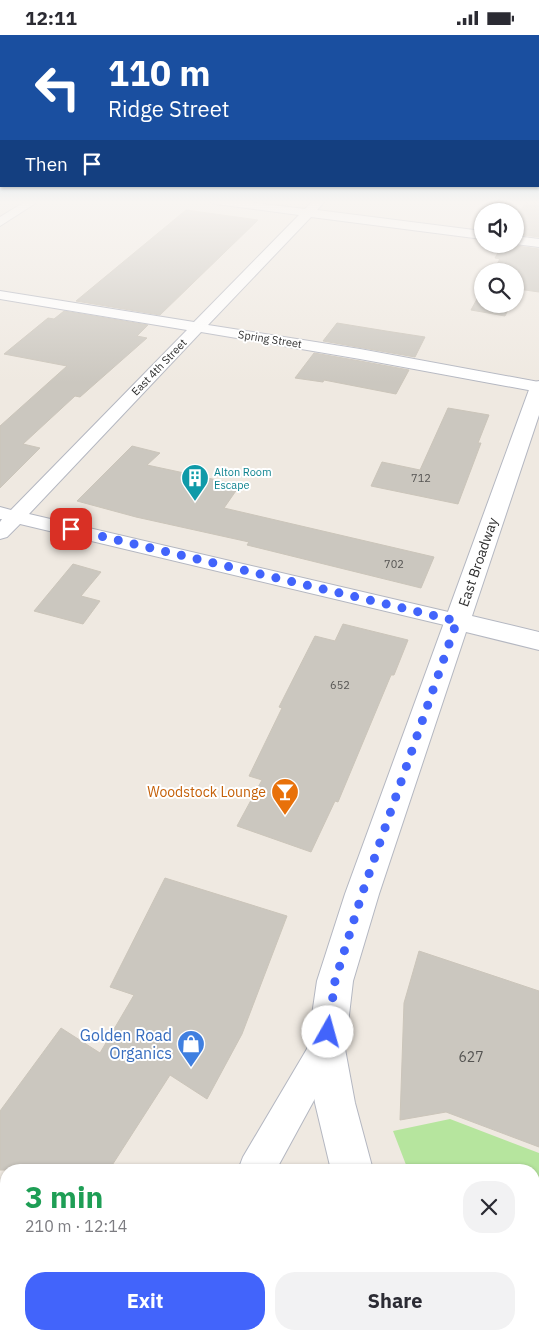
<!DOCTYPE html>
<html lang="en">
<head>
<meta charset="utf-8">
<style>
	body { margin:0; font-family:"IBM Plex Sans",sans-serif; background:#f2f2f3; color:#2b2b33; height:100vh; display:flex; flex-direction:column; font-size:19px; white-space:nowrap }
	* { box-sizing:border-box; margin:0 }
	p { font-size:16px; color:#7c7c81 }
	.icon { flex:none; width:28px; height:28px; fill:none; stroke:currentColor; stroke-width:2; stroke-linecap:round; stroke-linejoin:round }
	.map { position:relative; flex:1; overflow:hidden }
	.sheet { position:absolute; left:0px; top:1129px; width:540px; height:176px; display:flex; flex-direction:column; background:#fff; border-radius:20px 20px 0 0; box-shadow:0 1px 4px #0004 }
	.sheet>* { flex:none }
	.hud { position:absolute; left:0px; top:0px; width:540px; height:152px; box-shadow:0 1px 4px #0004; background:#1a4fa0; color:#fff; overflow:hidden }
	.controls { position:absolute; left:474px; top:168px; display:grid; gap:10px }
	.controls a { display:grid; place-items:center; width:50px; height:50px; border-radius:50%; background:#fff; box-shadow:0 1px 4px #0004; font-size:25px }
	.pin { position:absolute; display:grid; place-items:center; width:42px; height:42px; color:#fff; margin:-21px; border-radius:10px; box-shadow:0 2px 8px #0006 }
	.me { position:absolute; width:55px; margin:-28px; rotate:7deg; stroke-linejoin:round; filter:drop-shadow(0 0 4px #0008) }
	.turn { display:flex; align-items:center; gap:18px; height:105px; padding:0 25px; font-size:22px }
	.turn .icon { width:65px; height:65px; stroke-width:2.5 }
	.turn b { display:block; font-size:35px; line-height:42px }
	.then { display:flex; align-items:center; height:48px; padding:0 25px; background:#0003; gap:10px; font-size:19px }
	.round { display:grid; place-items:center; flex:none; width:52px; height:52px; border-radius:20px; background:#f2f2f3 }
	.head { display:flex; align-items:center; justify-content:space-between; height:85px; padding:0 25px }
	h1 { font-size:30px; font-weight:700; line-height:38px; color:#1e9e55 }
	.button { display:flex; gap:10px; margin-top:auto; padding:10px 25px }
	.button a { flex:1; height:58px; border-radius:20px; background:#4264fb; color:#fff; font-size:20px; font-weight:700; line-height:58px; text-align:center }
	.button a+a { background:#f2f2f3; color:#2b2b33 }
	.status { display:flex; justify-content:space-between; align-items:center; height:35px; padding:0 25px; background:#fff; direction:ltr }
	.status svg { height:14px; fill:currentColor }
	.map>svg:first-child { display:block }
	.green { fill:#b6e59e }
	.building { fill:#cbc7bf; stroke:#cbc5ba }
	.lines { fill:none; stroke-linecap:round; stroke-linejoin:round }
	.street-casing { stroke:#b4b7c1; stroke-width:2 }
	.secondary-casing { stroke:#b4b7c1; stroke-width:2 }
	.street { fill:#fff; fill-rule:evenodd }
	.secondary { fill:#fff; fill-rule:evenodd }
	.route { stroke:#4264fb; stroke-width:9; stroke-dasharray:0 16.2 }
	.labels { text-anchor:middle; stroke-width:4; stroke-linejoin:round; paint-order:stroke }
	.far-street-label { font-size:11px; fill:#2e2e2e; stroke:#fff }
	.far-culture-label { font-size:11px; fill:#0d838f; stroke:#fff; text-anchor:start }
	.number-label { font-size:11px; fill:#555452 }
	.street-label { font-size:14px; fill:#2e2e2e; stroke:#fff }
	.food-label { font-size:14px; fill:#c56008; stroke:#fff; text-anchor:end }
	.near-number-label { font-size:14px; fill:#555452 }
	.near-shop-label { font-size:16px; fill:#366cbe; stroke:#fff; text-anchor:end }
</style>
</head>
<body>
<div class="status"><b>12:11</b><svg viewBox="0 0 49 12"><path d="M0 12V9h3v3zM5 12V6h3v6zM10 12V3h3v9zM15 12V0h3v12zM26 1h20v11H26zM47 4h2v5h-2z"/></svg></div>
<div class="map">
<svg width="539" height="1304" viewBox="0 0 539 1304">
	<rect width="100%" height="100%" fill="#efe9e1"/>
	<path class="green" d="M450,1084L539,1118V1185L534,1187V1135H408L393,1096Z"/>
	<path class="building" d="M526,166H539V202L515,199V186Z
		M186,175L258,185L160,280L76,266Z
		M503,209L539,214V257L518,254L515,261V236H493L500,224L495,223Z
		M482,255V269H511L505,281L471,275Z
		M64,276L148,290L137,301L147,303L80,362L75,361L23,409L40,413L0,453V391L67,331L4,319L48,283L54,284Z
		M337,288L386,296L425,302L415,322L323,306Z
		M314,318L360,326L409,335L396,359L324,345L323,347L295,343Z
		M448,373L489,380L478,408H481L458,469L371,451L382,427L420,435Z
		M132,411L160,418L147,430L240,450L224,473L434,522L421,553L247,510L249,507L136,482L77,466Z
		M73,529L101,537L81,561L100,566L83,589L34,576Z
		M343,589L408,605L394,640H391L338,767L335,766L311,817L237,791L262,745L249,741L282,673L279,672L315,601L335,606Z
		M165,843L287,881L242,999L207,1064L170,1040L109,1135H0V1076L61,993L100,1018L134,960L110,952Z
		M419,916L539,956V1112L446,1077L400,1085L404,968Z"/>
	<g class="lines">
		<defs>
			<path id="street" d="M26,166H39L0,191V182Z
				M210,166H240L305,174L313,166H325L317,175L482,196V204L311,182L208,290L360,314L539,347V357L360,324L201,297L29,479L457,579L465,581L468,586L465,591L457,593L20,489L7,502L0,504V487L2,484H0V472L11,475L187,295L0,264V256L194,287L299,180L216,169Z
				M515,201L539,204V212L515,209Z
				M326,998L338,1002L342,1014L276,1135H238L243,1122L314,1002Z
				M141,1299H182L180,1304H139Z"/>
			<path id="secondary" d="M539,346V380L472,581L539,597V615L466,597L379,859L353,946L345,1014L355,1068L373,1135H331L315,1068L307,1014L317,946L345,859L530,352L532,348Z
				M378,1299H424L426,1304H380Z"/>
		</defs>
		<use href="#street" class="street-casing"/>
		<use href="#secondary" class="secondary-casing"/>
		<use href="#street" class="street"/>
		<use href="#secondary" class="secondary"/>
	</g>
	<linearGradient id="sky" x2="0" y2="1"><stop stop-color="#7abfeb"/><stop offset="0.48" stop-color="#f8f5f2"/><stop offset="1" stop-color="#f8f5f2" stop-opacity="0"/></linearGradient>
	<rect width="539" height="348" fill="url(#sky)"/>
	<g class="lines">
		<path class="route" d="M71,494L457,586L362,859L335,946L328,997"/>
	</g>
	<defs>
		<symbol id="building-pin" viewBox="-11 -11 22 30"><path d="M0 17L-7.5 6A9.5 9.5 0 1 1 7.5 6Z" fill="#0f9aa8" stroke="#fff"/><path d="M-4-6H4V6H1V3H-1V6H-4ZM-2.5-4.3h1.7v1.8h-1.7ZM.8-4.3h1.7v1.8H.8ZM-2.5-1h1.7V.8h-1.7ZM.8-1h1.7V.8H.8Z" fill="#fff"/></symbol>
		<symbol id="bar-pin" viewBox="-11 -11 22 30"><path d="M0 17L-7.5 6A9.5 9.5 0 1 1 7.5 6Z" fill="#e8710a" stroke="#fff"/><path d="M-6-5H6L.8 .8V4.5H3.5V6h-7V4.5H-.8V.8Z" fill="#fff"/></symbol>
		<symbol id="shop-pin" viewBox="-11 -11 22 30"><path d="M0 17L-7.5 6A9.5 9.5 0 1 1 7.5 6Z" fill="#3f7fe0" stroke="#fff"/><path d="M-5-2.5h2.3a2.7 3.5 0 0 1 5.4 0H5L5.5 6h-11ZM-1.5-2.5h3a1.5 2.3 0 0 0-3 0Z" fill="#fff"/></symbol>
	</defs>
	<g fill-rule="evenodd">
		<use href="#building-pin" x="179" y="427" width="32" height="43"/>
		<use href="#bar-pin" x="269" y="741" width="32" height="43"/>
		<use href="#shop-pin" x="175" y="993" width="32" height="43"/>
	</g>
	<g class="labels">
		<g class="far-street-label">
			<text transform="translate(270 304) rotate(9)" y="4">Spring Street</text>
			<text transform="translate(159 332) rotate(-46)" y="4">East 4th Street</text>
		</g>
		<g class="far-culture-label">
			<text x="214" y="441">Alton Room<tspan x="214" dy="13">Escape</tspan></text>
		</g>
		<g class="number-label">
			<text x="421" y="447">712</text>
			<text x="394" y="533">702</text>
			<text x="340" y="654">652</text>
		</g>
		<g class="street-label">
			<text transform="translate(478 527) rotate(-71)" y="5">East Broadway</text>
		</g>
		<g class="food-label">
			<text x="266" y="762">Woodstock Lounge</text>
		</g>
		<g class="near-number-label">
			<text x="471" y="1027">627</text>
		</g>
		<g class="near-shop-label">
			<text x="172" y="1006">Golden Road<tspan x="172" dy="18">Organics</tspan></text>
		</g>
	</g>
</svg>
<div class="controls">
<a><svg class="icon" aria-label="sound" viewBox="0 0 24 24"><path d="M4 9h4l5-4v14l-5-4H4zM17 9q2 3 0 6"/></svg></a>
<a><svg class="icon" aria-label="search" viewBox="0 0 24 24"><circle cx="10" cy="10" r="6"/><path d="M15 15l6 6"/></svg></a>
</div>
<div class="pin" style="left:71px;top:494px;background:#d93025"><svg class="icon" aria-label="arrive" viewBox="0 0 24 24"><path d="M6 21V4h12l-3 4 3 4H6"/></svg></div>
<svg class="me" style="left:328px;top:997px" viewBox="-20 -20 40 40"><circle r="19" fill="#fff"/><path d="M0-13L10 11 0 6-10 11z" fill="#4264fb"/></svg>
<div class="hud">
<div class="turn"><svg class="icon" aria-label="left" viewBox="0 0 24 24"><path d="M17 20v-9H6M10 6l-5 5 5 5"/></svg><div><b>110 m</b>Ridge Street</div></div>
<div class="then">Then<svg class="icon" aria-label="arrive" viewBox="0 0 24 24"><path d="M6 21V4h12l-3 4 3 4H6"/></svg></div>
</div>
<section class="sheet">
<div class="head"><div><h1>3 min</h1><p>210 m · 12:14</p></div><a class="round"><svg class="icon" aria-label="close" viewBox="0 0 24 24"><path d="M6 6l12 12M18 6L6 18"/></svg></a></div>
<div class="button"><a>Exit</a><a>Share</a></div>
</section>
</div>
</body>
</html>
